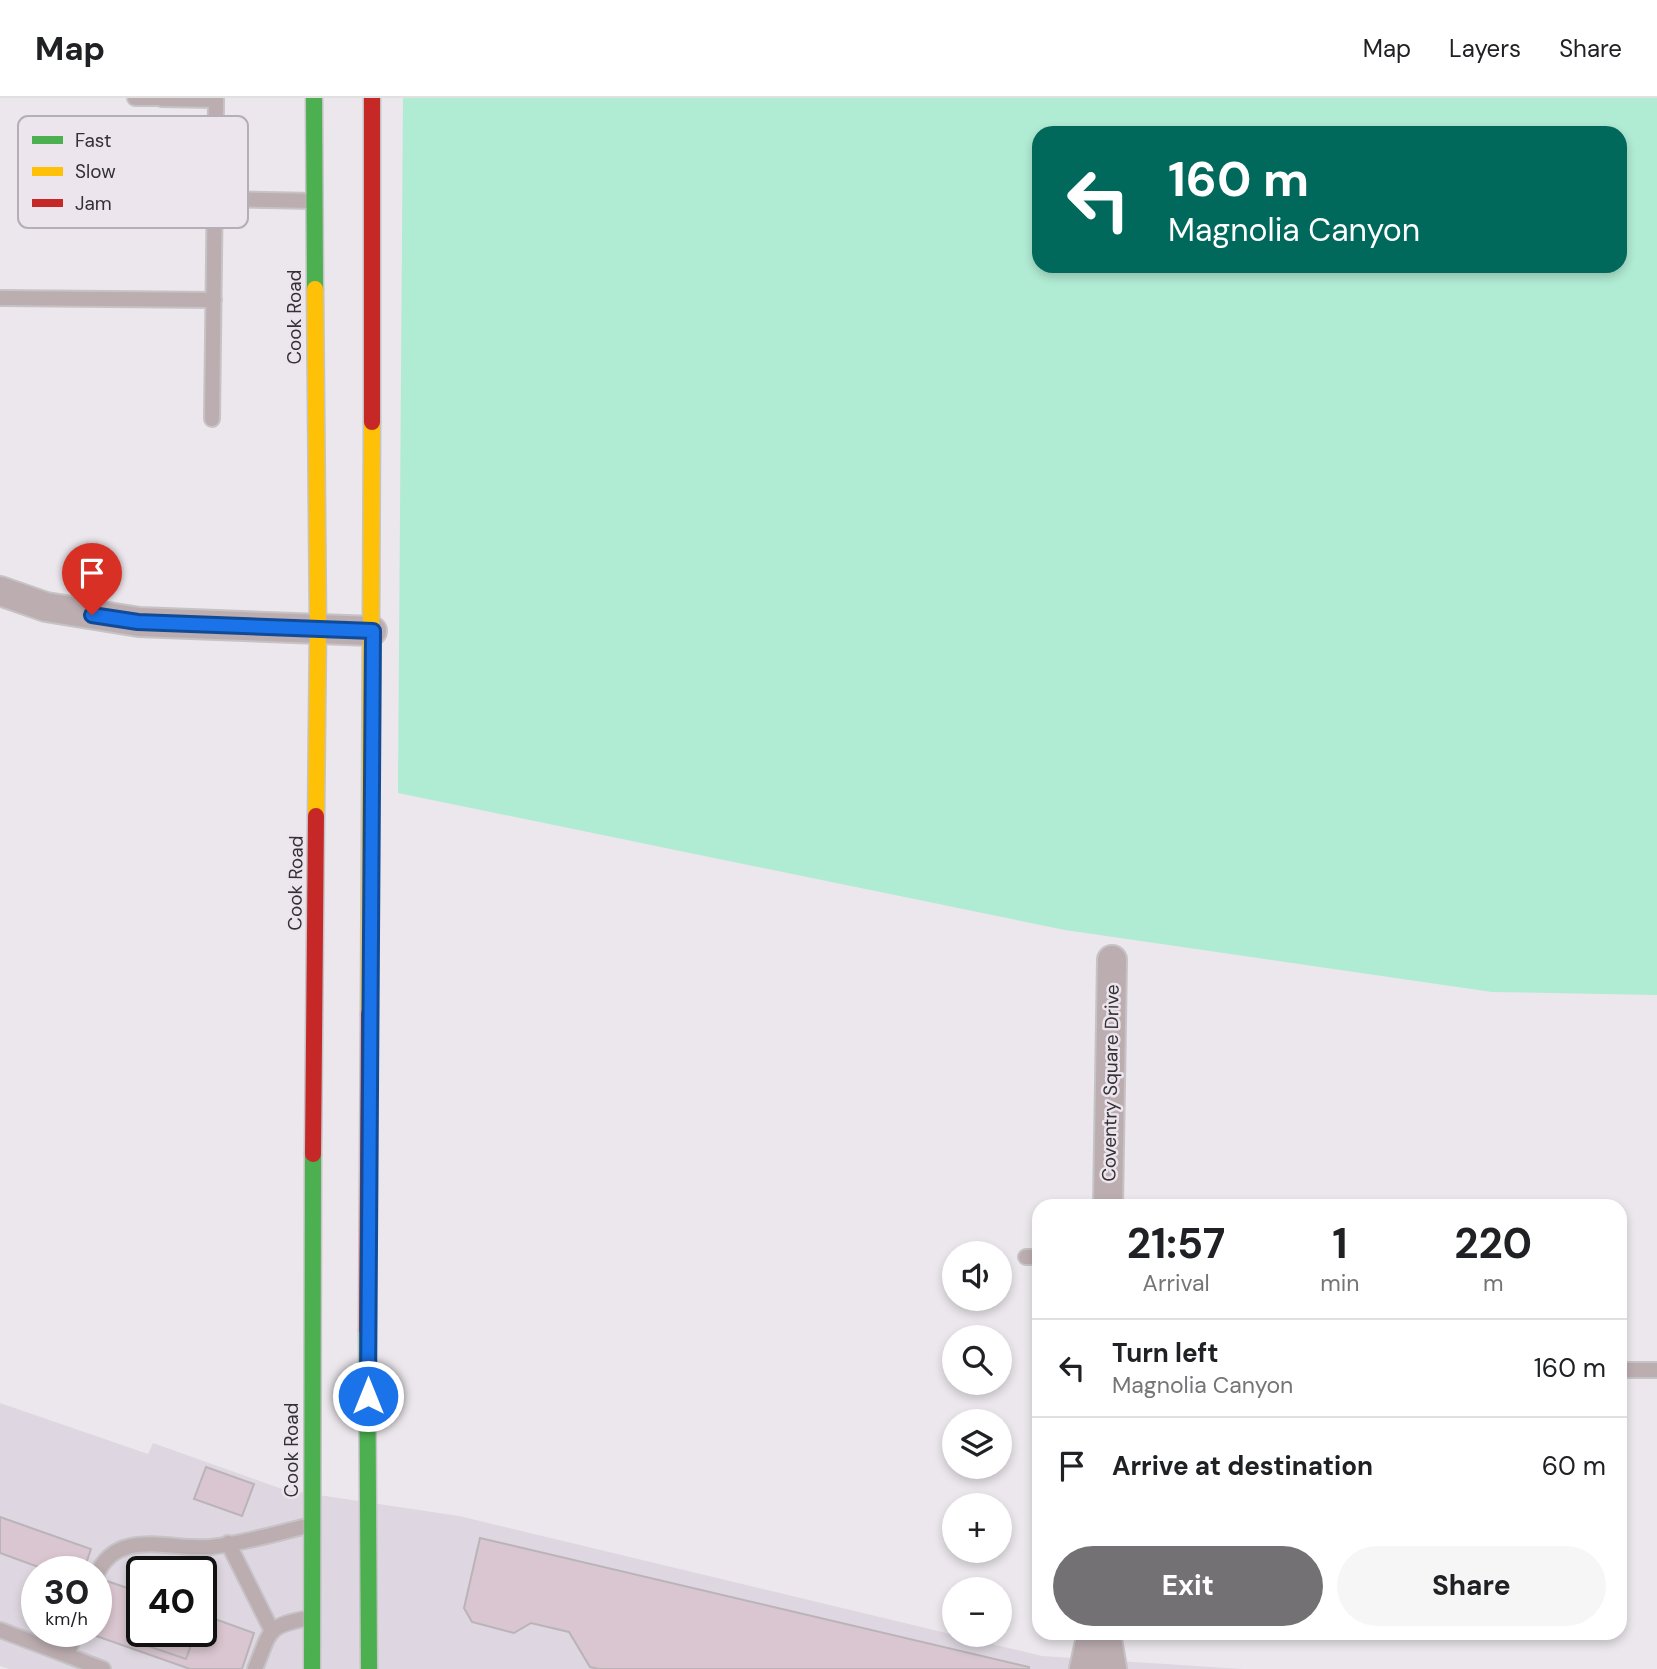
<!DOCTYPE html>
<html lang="en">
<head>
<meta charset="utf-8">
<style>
	body { margin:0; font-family:"DM Sans",sans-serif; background:#f6f6f6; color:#202124; height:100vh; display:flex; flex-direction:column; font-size:26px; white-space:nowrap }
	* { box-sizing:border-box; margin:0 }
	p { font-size:23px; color:#757577 }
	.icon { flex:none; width:38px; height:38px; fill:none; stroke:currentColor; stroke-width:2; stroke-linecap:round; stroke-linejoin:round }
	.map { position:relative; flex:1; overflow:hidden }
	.side { position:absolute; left:1032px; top:1101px; width:595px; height:441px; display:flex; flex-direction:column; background:#fff; border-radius:21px; box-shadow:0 4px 10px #0003 }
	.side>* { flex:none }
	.banner { position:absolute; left:1032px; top:28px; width:595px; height:147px; border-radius:21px; box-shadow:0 4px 10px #0003; background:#00695c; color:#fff; overflow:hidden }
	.tools { position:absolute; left:942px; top:1143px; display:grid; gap:14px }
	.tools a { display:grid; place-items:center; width:70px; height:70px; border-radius:50%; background:#fff; box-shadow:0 4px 10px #0003; font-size:35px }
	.speed { position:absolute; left:21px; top:1458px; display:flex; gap:14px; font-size:35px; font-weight:700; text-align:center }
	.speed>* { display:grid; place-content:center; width:91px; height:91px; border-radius:50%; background:#fff; box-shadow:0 4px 10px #0003; line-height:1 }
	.speed small { font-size:18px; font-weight:400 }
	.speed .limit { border:4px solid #111; border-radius:10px; background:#fff; color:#111 }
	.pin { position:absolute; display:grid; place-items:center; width:60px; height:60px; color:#fff; margin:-72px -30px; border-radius:50% 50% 50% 0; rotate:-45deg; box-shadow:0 0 7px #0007 }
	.pin .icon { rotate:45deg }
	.me { position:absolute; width:77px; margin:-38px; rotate:0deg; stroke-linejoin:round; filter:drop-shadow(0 0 5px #0008) }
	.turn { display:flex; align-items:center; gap:24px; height:147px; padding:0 21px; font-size:32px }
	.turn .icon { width:91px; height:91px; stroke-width:2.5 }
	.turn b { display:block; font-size:49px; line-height:60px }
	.eta { display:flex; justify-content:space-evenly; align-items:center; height:119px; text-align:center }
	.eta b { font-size:42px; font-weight:700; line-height:49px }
	.action { display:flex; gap:14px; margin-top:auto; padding:14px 21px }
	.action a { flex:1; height:80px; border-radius:42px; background:#737174; color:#fff; font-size:28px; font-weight:700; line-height:80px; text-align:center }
	.action a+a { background:#f6f6f6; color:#202124 }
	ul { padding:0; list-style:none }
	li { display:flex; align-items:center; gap:21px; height:98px; padding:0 21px; border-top:2px solid #e0e0e0 }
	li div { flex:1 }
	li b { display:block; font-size:26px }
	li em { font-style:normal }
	header { display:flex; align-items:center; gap:42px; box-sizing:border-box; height:98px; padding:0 35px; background:#fff; border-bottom:2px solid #e0e0e0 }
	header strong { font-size:33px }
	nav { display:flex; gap:38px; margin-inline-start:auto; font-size:24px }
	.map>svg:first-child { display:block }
	.built { fill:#ded7e1; fill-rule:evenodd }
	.green { fill:#b0ebd3; fill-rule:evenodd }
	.building { fill:#dac6d0; stroke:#b8b4b7; stroke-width:2 }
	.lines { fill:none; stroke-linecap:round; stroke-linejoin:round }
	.lane-casing { stroke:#c5c3c6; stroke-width:18 }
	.street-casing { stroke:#c5c3c6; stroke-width:32 }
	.fast-casing { stroke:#c5c3c6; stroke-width:19 }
	.slow-casing { stroke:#c5c3c6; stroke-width:19 }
	.jam-casing { stroke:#c5c3c6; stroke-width:19 }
	.lane { stroke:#bcadb0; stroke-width:14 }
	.street { stroke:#bcadb0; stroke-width:28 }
	.fast { stroke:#4caf50; stroke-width:16 }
	.slow { stroke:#ffc107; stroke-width:16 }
	.jam { stroke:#c62828; stroke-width:16 }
	.route-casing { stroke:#114b97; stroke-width:18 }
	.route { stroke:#1a73e8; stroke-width:12 }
	.labels { text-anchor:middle; stroke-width:5; stroke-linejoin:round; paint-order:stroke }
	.street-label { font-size:19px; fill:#333134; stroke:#ece5ee }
	.key { fill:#ece5ee; stroke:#b4afb6; stroke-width:2 }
	.key-label { font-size:19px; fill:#333134 }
</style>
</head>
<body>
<header>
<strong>Map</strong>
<nav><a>Map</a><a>Layers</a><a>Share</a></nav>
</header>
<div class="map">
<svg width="1657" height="1571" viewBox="0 0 1657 1571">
	<rect width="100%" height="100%" fill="#ebe7ec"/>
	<path class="built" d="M0,1305L148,1356L153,1345L285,1392L459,1418L1042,1558L1242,1571H9L0,1568ZM37,1474H96V1533H37ZM142,1474H201V1533H142Z"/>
	<path class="green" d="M403,0H1657V897L1492,894L1065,832L398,695ZM1040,35H1620V168H1040Z"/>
	<path class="building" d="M206,1369L254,1386L242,1418L194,1401Z
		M0,1419L91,1451L83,1474H52L0,1455Z
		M480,1440L1029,1569V1571H599L590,1569L569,1534L531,1525L514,1535L472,1524L464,1510Z
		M104,1482L142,1495V1533H201V1516L254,1535L242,1571H190L85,1534L96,1533V1503Z
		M201,1490L210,1494L201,1519Z
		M142,1529V1533H196L186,1561L136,1544Z"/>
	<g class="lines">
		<defs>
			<path id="lane" d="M135,0H161
				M161,1L216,2L212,321
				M214,101L315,103
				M0,200L214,202
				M1026,1159H1040
				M1620,1272H1657
				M228,1445L272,1533
				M96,1478C117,1428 172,1453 211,1449C245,1445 278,1435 311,1427
				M0,1532L103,1571
				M67,1557L76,1533
				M255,1571C271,1532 266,1528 309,1520"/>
			<path id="street" d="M0,493L46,509L139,524L372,533
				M1108,1108L1112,862
				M1106,1535L1112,1571
				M1084,1571L1092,1535"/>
			<path id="fast" d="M314,0L315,191
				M367,1232L369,1571
				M312,1571L313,1056"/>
			<path id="slow" d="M315,191L318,531L316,718
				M369,916L372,324"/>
			<path id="jam" d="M372,0V324
				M313,1056L316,718
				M367,1232L369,916"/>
		</defs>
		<use href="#lane" class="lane-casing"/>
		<use href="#street" class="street-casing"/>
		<use href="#fast" class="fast-casing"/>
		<use href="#slow" class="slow-casing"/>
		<use href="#jam" class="jam-casing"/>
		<use href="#lane" class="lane"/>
		<use href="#street" class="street"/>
		<use href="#fast" class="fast"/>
		<use href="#slow" class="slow"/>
		<use href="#jam" class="jam"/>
	</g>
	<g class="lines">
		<defs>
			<path id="route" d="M92,517L138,524L373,533L368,1298"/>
		</defs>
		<use href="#route" class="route-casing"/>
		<use href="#route" class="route"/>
	</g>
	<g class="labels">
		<g class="street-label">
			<text transform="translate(294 219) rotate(-90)" y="7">Cook Road</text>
			<text transform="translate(295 785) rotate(-89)" y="7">Cook Road</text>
			<text transform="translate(1110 985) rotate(-89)" y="7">Coventry Square Drive</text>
			<text transform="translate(291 1352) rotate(-90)" y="7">Cook Road</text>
		</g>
	</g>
	<rect x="18" y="18" width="230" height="112" rx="10" class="key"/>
	<rect x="32" y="38" width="31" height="8" fill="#4caf50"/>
	<rect x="32" y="69" width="31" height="9" fill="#ffc107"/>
	<rect x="32" y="101" width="31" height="8" fill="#c62828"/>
	<g class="key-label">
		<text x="75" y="49">Fast</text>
		<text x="75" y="80">Slow</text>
		<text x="75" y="112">Jam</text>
	</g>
</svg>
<div class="tools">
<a><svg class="icon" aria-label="sound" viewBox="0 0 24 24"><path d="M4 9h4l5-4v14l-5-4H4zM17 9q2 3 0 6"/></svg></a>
<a><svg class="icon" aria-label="search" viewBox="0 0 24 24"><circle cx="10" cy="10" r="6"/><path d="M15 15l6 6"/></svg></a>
<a><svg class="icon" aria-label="layers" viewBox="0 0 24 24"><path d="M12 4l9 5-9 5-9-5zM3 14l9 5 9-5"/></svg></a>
<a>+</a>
<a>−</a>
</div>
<div class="speed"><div>30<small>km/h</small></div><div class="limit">40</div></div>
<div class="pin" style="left:92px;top:517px;background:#d93025"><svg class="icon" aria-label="arrive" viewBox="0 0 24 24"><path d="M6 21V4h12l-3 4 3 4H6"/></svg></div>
<svg class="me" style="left:368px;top:1298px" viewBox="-20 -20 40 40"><circle r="17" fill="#1a73e8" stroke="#fff" stroke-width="3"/><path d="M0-11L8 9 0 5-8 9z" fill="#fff"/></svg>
<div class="banner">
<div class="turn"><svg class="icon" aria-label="left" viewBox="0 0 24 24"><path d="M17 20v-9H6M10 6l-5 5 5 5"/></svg><div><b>160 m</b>Magnolia Canyon</div></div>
</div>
<section class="side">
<div class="eta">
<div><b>21:57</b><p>Arrival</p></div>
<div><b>1</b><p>min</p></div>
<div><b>220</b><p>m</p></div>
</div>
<ul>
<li><svg class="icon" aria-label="left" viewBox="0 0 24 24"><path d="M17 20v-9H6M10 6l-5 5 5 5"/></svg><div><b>Turn left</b><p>Magnolia Canyon</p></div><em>160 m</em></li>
<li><svg class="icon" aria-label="arrive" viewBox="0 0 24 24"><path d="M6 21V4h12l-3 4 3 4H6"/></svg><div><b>Arrive at destination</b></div><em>60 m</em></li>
</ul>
<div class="action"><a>Exit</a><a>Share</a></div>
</section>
</div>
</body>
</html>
